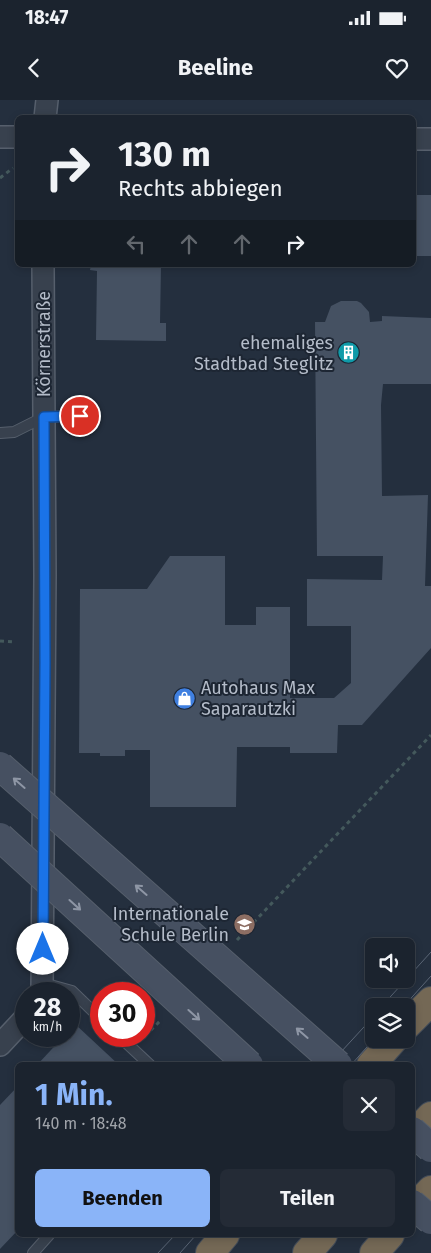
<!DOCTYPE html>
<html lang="de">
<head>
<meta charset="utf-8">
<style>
	body { margin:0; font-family:"Fira Sans",sans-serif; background:#242b36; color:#f1f3f6; height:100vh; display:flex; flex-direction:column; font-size:19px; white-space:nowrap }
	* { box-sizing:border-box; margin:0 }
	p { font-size:16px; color:#a0a4aa }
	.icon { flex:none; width:28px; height:28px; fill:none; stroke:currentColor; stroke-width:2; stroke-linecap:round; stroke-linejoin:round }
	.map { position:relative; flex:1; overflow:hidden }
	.side { position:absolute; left:15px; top:962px; width:400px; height:175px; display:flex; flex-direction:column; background:#1b232e; border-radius:8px; box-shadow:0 2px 8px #0003,0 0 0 1px #39404a }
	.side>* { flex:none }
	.top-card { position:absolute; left:15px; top:15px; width:401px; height:152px; border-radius:8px; box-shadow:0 2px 8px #0003,0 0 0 1px #39404a; background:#1b232e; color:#f1f3f6; overflow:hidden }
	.tools { position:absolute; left:365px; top:838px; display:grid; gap:10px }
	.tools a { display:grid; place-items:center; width:50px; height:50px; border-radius:8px; background:#1b232e; box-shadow:0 2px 8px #0003,0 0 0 1px #39404a; font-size:25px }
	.speed { position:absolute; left:15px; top:882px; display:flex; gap:10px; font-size:25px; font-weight:700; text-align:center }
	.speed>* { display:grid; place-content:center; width:65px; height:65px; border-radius:50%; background:#1b232e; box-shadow:0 2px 8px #0003,0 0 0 1px #39404a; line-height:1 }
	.speed small { font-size:12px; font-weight:400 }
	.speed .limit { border:8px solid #d22; background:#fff; color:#111 }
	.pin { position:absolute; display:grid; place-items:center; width:42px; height:42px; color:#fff; margin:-21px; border:2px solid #fff; border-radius:50%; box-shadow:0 1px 5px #0007 }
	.me { position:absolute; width:55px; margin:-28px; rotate:0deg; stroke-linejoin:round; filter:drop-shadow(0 0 4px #0008) }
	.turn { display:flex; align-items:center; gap:18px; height:105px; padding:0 20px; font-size:22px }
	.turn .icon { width:65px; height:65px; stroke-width:2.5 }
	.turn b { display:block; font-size:35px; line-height:42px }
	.lanes { display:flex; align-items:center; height:48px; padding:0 20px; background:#0003; justify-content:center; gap:25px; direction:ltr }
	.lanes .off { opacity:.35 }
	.round { display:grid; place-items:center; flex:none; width:52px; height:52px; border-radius:8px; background:#242b36 }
	.overview { display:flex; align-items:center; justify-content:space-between; height:85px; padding:0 20px }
	h1 { font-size:30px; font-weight:700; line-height:38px; color:#8ab4f8 }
	.cta { display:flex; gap:10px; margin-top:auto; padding:10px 20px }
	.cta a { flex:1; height:58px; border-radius:8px; background:#8ab4f8; color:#111; font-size:20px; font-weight:700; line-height:58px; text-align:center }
	.cta a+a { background:#242b36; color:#f1f3f6 }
	.status { display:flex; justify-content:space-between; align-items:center; height:35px; padding:0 25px; background:#1b232e; direction:ltr }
	.status svg { height:14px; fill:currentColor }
	header { display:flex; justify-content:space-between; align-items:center; height:65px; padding:0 20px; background:#1b232e; font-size:22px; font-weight:700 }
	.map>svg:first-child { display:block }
	.building { fill:#455162 }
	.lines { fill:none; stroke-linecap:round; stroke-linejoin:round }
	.lane-casing { stroke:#565f6c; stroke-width:12 }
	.street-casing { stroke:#565f6c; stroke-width:24 }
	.highway-casing { stroke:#434c59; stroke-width:30 }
	.path { stroke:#44595c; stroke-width:3; stroke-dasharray:4 4; stroke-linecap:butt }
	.lane { stroke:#38414e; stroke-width:10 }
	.street { stroke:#38414e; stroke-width:21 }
	.highway { stroke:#746855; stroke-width:28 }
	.tram { stroke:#5a6575; stroke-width:1 }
	.secondary-bridge-casing { stroke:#565f6c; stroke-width:30; stroke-linecap:butt }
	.secondary-bridge { stroke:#465061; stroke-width:28 }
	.oneway { stroke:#8e96a5 }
	.route-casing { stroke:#114b97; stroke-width:12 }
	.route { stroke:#1a73e8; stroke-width:9 }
	.labels { text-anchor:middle; stroke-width:4; stroke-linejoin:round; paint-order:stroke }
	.poi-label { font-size:18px; fill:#b4bcc9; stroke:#1d2633; text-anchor:end }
	.street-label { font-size:18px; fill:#b4bcc9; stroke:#1d2633 }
</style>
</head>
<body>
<div class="status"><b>18:47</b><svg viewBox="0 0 49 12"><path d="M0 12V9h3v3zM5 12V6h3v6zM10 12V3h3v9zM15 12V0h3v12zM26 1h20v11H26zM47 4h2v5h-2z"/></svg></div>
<header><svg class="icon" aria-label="back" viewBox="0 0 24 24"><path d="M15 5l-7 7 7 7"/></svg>Beeline<svg class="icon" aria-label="heart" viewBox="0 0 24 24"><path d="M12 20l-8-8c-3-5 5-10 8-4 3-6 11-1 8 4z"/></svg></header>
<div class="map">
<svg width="431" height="1153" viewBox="0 0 431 1153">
	<rect width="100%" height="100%" fill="#242f3e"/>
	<path class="building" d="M414,95H431V156H414Z
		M91,165H161L160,223H166V241L96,240L97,171L90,170Z
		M341,201H357L361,203L369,212L370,222L382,221V216L431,218V284H383L381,305L382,396L428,395L425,486H431V548L362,625H338L337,653H290V647H237L236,707H150V650H125V656H100V653H79L80,489H147L170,456H225V525H256V507H290V598H334L351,583V526H307V479L382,480L383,456H317L315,222H325L331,206Z
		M75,924L119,965H37L64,936H69V931Z
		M18,986V1130L0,1149V1005Z"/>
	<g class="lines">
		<defs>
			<path id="lane" d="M0,333L14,332L44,317L80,316
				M43,883L72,891L101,919
				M119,936L150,965
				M33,1153L49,1135"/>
			<path id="street" d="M45,18L47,0
				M0,37H18
				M414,39H431
				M42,894L45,475L43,165
				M0,945L26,917"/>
			<path id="highway" d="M406,926L431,901
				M371,965L394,939
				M412,1036L431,1016
				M412,1110L431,1090
				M210,1153L225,1135
				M307,1153L323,1135
				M374,1153L390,1135"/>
		</defs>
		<use href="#lane" class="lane-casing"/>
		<use href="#street" class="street-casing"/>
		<use href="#highway" class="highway-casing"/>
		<path class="path" d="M0,78L13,68
			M0,541L14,542
			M237,840L431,635
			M145,936L160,921"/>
		<use href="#lane" class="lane"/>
		<use href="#street" class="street"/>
		<use href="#highway" class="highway"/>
		<path class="tram" d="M382,906L431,852
			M404,906L431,876
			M329,965L374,916
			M351,965L374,939
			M158,1153L175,1135
			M180,1153L196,1135"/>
		<defs>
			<path id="secondary-bridge" d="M0,666L338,965
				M0,737L249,965
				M412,1031L431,1048
				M412,1104L431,1120"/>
		</defs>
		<use href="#secondary-bridge" class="secondary-bridge-casing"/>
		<use href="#secondary-bridge" class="secondary-bridge"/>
	</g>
	<defs><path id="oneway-shaft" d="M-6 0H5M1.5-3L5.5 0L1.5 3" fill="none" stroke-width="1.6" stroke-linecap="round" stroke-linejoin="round" transform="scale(1.25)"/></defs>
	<g class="oneway">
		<use href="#oneway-shaft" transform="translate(19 683) rotate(-139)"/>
		<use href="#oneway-shaft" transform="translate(141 790) rotate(-139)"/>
		<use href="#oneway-shaft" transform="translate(75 805) rotate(42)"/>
		<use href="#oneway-shaft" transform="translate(194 915) rotate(42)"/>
		<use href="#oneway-shaft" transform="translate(302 933) rotate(-139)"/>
	</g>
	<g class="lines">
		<defs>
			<path id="route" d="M43,849L45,562L44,317L80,316"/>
		</defs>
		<use href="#route" class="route-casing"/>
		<use href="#route" class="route"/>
	</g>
	<defs>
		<symbol id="building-disc" viewBox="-11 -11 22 22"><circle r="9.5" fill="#0f9aa8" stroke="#1d2633"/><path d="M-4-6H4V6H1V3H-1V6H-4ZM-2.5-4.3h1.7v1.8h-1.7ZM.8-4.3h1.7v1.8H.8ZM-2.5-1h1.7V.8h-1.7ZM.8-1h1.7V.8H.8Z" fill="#fff"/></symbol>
		<symbol id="shop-disc" viewBox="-11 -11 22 22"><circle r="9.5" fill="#3f7fe0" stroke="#1d2633"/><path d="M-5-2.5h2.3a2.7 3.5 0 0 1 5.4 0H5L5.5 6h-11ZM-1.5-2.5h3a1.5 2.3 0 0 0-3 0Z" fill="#fff"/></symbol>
		<symbol id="school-disc" viewBox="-11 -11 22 22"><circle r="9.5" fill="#8d6e63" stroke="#1d2633"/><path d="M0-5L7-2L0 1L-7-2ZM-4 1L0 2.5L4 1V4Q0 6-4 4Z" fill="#fff"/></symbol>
	</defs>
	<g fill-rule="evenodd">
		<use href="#building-disc" x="336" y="240" width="25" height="25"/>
		<use href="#shop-disc" x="172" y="586" width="25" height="25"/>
		<use href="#school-disc" x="232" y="812" width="25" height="25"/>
	</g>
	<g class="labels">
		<g class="poi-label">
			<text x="333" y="249">ehemaliges<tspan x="333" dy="21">Stadtbad Steglitz</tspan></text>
			<text x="201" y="594" text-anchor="start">Autohaus Max<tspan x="201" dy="21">Saparautzki</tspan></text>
			<text x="229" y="820">Internationale<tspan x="229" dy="21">Schule Berlin</tspan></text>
		</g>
		<g class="street-label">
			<text transform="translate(44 244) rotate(-90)" y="6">Körnerstraße</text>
		</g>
	</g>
</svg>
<div class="tools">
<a><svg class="icon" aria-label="sound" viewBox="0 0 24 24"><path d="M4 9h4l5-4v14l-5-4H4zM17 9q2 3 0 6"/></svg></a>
<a><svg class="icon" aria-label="layers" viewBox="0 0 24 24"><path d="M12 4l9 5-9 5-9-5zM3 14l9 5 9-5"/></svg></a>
</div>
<div class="speed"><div>28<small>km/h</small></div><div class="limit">30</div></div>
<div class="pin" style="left:80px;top:316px;background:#d93025"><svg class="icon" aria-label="arrive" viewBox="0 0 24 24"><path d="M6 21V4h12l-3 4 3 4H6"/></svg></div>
<svg class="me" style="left:43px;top:849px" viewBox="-20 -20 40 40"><circle r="19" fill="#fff"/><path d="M0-13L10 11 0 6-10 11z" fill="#1a73e8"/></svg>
<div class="top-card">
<div class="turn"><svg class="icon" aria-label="right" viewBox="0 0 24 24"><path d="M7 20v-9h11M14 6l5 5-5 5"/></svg><div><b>130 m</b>Rechts abbiegen</div></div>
<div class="lanes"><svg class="icon off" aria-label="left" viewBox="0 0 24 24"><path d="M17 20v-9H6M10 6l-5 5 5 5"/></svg><svg class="icon off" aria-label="ahead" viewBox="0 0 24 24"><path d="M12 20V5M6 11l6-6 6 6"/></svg><svg class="icon off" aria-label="ahead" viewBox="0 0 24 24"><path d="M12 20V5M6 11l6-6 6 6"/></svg><svg class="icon" aria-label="right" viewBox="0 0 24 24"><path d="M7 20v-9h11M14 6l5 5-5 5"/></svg></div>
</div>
<section class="side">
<div class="overview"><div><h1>1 Min.</h1><p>140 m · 18:48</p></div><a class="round"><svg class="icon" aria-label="close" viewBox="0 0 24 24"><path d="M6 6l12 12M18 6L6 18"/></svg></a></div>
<div class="cta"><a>Beenden</a><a>Teilen</a></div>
</section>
</div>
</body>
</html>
